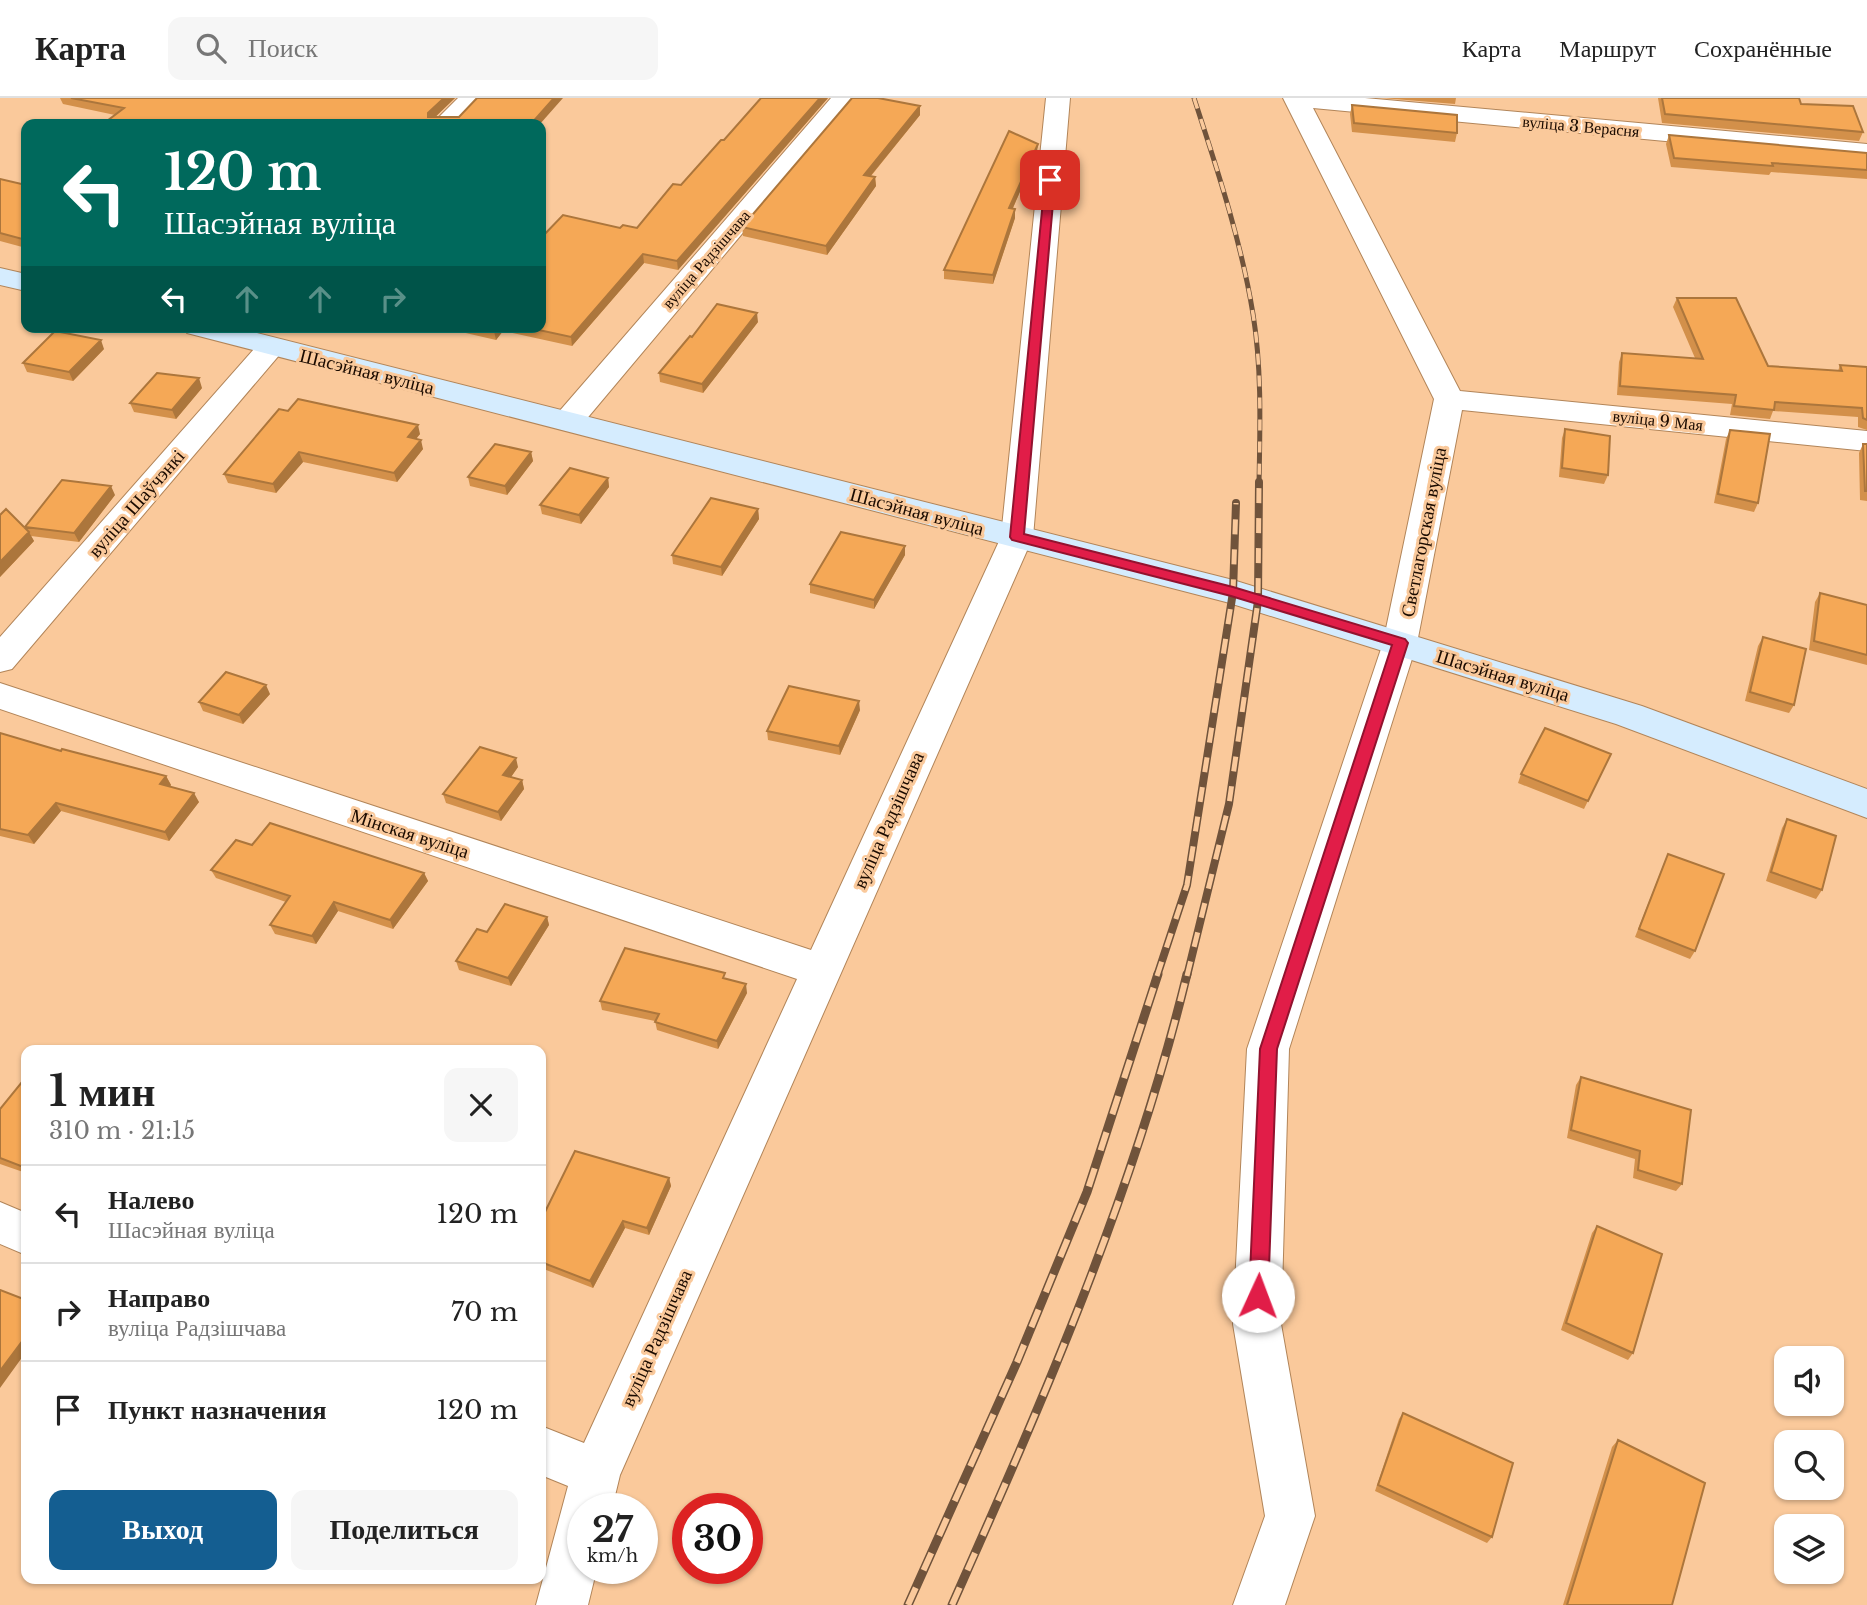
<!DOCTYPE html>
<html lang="ru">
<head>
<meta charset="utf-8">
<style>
	body { margin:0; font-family:"Libre Baskerville",serif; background:#f6f6f6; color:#222; height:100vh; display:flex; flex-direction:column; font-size:26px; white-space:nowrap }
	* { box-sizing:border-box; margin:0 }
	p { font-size:23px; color:#767676 }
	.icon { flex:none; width:38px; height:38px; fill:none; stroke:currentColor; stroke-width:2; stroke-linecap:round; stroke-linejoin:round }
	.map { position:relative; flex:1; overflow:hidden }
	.side { position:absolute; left:21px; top:947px; width:525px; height:539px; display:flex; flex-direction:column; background:#fff; border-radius:14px; box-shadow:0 2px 5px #0004 }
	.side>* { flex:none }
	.guide { position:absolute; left:21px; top:21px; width:525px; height:214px; border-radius:14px; box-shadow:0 2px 5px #0004; background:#00695c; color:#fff; overflow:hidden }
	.controls { position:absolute; left:1774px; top:1248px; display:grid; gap:14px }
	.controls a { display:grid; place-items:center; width:70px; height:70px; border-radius:14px; background:#fff; box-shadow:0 2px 5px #0004; font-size:35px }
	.speed { position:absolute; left:567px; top:1395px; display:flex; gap:14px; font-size:35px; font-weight:700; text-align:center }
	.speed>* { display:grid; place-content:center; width:91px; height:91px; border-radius:50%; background:#fff; box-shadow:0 2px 5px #0004; line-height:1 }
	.speed small { font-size:18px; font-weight:400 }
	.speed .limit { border:10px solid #d22; background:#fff; color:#111 }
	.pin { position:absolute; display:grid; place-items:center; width:60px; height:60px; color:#fff; margin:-30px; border-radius:14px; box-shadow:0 4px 10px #0006 }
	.me { position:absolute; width:77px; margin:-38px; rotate:2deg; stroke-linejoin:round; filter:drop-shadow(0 0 5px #0008) }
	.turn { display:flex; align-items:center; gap:24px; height:147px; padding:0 28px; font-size:32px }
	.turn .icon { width:91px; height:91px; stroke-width:2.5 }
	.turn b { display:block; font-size:49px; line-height:60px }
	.lanes { display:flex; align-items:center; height:66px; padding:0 28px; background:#0003; justify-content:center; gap:35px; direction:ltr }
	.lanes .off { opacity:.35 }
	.round { display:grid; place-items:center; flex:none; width:74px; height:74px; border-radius:14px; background:#f6f6f6 }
	.head { display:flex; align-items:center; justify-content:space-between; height:119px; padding:0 28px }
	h1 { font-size:42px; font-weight:700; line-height:52px }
	.primary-button { display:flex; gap:14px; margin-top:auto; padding:14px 28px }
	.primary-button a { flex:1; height:80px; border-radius:14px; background:#145e91; color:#fff; font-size:28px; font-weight:700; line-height:80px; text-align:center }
	.primary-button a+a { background:#f6f6f6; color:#222 }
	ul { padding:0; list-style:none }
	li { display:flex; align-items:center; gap:21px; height:98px; padding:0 28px; border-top:2px solid #e0e0e0 }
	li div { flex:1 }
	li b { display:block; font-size:26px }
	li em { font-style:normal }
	header { display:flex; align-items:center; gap:42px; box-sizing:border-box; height:98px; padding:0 35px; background:#fff; border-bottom:2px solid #e0e0e0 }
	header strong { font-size:33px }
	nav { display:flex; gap:38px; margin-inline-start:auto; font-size:24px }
	.search { width:490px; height:63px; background:#f6f6f6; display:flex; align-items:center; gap:18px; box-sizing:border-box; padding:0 24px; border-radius:14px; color:#767676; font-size:26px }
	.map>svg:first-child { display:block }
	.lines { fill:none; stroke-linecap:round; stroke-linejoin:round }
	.minor-casing { stroke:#b28559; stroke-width:2 }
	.secondary-casing { stroke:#b28559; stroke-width:2 }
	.minor { fill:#fff; fill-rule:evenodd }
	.secondary { fill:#d5ecfe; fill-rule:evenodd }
	.rail-far2-casing { stroke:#70533b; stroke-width:5 }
	.rail-far1-casing { stroke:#70533b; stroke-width:8 }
	.rail-casing { stroke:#70533b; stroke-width:9 }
	.rail-far2 { stroke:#fac99b; stroke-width:3.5; stroke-dasharray:11; stroke-linecap:butt }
	.rail-far1 { stroke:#fac99b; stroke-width:5; stroke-dasharray:15; stroke-linecap:butt }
	.rail { stroke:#fac99b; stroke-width:6; stroke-dasharray:19; stroke-linecap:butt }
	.wall { fill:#d3904a }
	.shaded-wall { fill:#ac763c }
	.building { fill:#f5a856; stroke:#ac763c; stroke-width:2 }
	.route { fill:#e11d48; stroke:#92132f; stroke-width:2 }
	.labels { text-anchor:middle; stroke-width:6; stroke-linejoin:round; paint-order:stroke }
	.far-street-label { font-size:16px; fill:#1b0b00; stroke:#fac99b }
	.street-label { font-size:19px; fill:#1b0b00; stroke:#fac99b }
</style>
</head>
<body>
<header>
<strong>Карта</strong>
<div class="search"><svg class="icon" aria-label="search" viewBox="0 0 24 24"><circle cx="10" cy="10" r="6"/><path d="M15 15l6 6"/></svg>Поиск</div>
<nav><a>Карта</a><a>Маршрут</a><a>Сохранённые</a></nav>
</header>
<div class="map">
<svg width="1867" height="1507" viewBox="0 0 1867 1507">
	<rect width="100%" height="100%" fill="#fac99b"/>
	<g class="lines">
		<defs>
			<path id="minor" d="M458,0H484L459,26H432Z
				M831,0H856L579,330L568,333L557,330L553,323L557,316Z
				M1046,0H1070L1033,439L620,1377L612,1410H583V1470H597L588,1507H536L568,1388L541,1377V1328L584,1345L797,881L0,611V585L811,852L1001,439Z
				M1283,0H1365L1867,46V62L1313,10L1460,293L1867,333V353L1462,312L1417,545L1289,951L1281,1226L1315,1418L1285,1507H1233L1265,1418L1233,1226L1247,951L1383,545L1434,301Z
				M271,240L281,243L286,249L281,255L12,571L0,574V539L261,243Z
				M0,1104L26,1115V1157L0,1146Z"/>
			<path id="secondary" d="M0,170L26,176V193L0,187Z
				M183,229H233L1233,482L1642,608L1867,691V720L1616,626L1226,504L187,235Z"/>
		</defs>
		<use href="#minor" class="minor-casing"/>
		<use href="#secondary" class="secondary-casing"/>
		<use href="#minor" class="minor"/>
		<use href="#secondary" class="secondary"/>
		<defs>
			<path id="rail-far2" d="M1194,0C1217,71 1241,142 1253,216C1262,271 1260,330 1259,386"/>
			<path id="rail-far1" d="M1157,878L1187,787L1233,494L1236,405
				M1187,878L1229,706L1258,503L1259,384"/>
			<path id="rail" d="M908,1507L1017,1264L1087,1094L1158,876
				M952,1507C1043,1302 1134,1095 1187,876"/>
		</defs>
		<use href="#rail-far2" class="rail-far2-casing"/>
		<use href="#rail-far1" class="rail-far1-casing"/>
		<use href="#rail" class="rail-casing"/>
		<use href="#rail-far2" class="rail-far2"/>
		<use href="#rail-far1" class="rail-far1"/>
		<use href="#rail" class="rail"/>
	</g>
	<path class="wall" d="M60,0H455L435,19L115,17L63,6Z
		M828,0L678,172L644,165L572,248L503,233L496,242L457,233L456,229H541L620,130H637L681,87L724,42Z
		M1382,0H1456L1455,6Z
		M1658,0H1799L1801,6L1863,34L1859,43L1662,25Z
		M1352,7L1457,35L1455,44L1352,34L1350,16Z
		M920,8V17L871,78L875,79L876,88L827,157L743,138L742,129Z
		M1669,37L1867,55V81L1771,74L1769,77L1671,69L1666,46Z
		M1037,54L1013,110L1015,111V120L993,186L944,181V172Z
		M0,81L26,87V150L0,143Z
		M1677,200L1768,268L1838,273L1840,267L1867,269V332L1858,329V319L1773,313L1770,321L1730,317L1732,306L1617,297L1619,264L1622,255L1695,260L1673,209Z
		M758,224L703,295L660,284L659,275L692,239Z
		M104,251L73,283L27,274L23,265Z
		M202,290L176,321L134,314L130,305Z
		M279,311L420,336L416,341L423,351L397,384L303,364L276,395L228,385L224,376Z
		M1565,331L1608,377L1604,386L1559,379L1562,340Z
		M1730,332L1758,405L1754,414L1714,405L1726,341Z
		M1863,346H1867V403L1860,402L1859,355Z
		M531,354L533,363L507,397L470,388L468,379Z
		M608,380L609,389L581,426L542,416L540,407Z
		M115,397L79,444L31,438L34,443L0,479V417L27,432L25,429Z
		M758,411L759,421L722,478L673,466L672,457Z
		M905,448V457L874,511L810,495V486Z
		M1820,495L1867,507V567L1809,552L1815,504Z
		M1763,539L1794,607L1789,615L1745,603L1758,548Z
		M270,596L243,626L203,613L199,604Z
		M860,612L840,657L768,642L767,633Z
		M0,635L61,653L166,678L171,687L170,688L199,704L169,743L61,713L34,746L0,738Z
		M1611,656L1584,711L1518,685L1521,676Z
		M518,669L511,679L522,682L524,691L501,723L446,705L443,696Z
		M1787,721L1822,792L1816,801L1766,783L1782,730Z
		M252,747L424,775L428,783L393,831L338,813L316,846L275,836L270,827L286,804L216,780L211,772Z
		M1668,756L1695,853L1690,861L1635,839L1664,765Z
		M547,819L549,827L511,888L459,872L456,863L487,834Z
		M726,881L747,895L718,951L657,932L655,923L602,912L600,903Z
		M26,979V1075L0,1066V1011Z
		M1581,979L1682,1086L1676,1093L1633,1080L1635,1061L1567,1040L1576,987Z
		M669,1080L671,1088L649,1137L625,1130L593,1190L541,1170V1122Z
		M1597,1128L1633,1255L1628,1262L1561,1232L1592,1135Z
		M1403,1315L1492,1439L1487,1445L1375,1393L1399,1321Z
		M1618,1342L1672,1507H1563L1612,1349Z"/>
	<path class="shaded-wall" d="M444,0H455L430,24V26L428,15Z
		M554,0H563L540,26H531Z
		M820,0H828L678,172L677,163Z
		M920,8V17L864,86V77Z
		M1038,46L1037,54L1009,119V110Z
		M875,79L876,88L827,157L826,148Z
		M1015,111V120L993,186V177Z
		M643,156L644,165L572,248L571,239Z
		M757,215L758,224L703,295L702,286Z
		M497,229H502L503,233L496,242L494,233Z
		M101,242L104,251L73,283L69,274Z
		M199,280L202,290L176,321L172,312Z
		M418,327L420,336L410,348L408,339Z
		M421,342L423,351L397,384L394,375Z
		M299,354L303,364L276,395L273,386Z
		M531,354L533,363L507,397L505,388Z
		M608,380L609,389L581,426L579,417Z
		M111,388L115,397L79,444L74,435Z
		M758,411L759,421L722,478L721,469Z
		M29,434L34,443L0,479V464Z
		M905,448V457L874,511V502Z
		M266,587L270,596L243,626L239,617Z
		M859,603L860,612L840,657L839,648Z
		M516,660L518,669L506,686L503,677Z
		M166,678L171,687L165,695L160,686Z
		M522,682L524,691L501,723L498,714Z
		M194,695L199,704L169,743L165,734Z
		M56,705L61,713L34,746L28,737Z
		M424,775L428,783L393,831L390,822Z
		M334,804L338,813L316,846L312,838Z
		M547,819L549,827L511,888L508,880Z
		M746,886L747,895L718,951L717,943Z
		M669,1080L671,1088L649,1137L647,1130Z
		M623,1123L625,1130L593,1190L590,1183Z
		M26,1238V1254L0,1290V1273Z"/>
	<path class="building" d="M71,0H444L428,15V19H459L477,0H554L531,26H103L124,10Z
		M761,0H820L677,163L643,156L571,239L525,229H541V140L563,117L620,130L623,127L637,130L673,86L681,87L721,42H724Z
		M852,0H878L920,8L864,77L875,79L826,148L742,129Z
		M1662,0H1799L1801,6L1853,8L1863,34L1665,16Z
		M1352,7L1457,17V35L1354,25Z
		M1009,33L1038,46L1009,110L1015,111L993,177L944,172Z
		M1669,37L1867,55V72L1772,65L1773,68L1674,60Z
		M0,81L26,87V142L0,135Z
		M1677,200H1736L1768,268L1842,273L1840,267L1867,269V322L1863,320L1862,310L1775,304L1774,312L1734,308L1736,297L1620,288L1622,255L1703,261Z
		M717,206L757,215L702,286L659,275L690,238L692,239Z
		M479,229H497L494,233Z
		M55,233L101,242L69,274L23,265Z
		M157,275L199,280L172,312L130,305Z
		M298,301L418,327L408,339L421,342L394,375L299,354L273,386L224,376L279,311L288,313Z
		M1565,331L1610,338L1608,377L1562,370Z
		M1730,332L1770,336L1758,405L1718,396Z
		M495,346L531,354L505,388L468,379Z
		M1863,346H1867V393H1865Z
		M570,370L608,380L579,417L540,407Z
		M62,382L111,388L74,435L25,429Z
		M711,400L758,411L721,469L672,457Z
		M6,411L29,434L0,464V417Z
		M841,434L905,448L874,502L810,486Z
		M1820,495L1867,507V557L1814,543Z
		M1763,539L1806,551L1794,607L1750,594Z
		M226,574L266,587L239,617L199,604Z
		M789,588L859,603L839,648L767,633Z
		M1545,630L1611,656L1588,703L1521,676Z
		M0,635L61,653L62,651L166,678L160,686L194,695L165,734L56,705L28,737L0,731Z
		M480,649L516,660L503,677L522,682L498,714L443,696Z
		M1787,721L1836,738L1822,792L1771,774Z
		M270,725L424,775L390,822L334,804L312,838L270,827L290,798L211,772L236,742L252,747Z
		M1668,756L1724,776L1695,853L1639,831Z
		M505,806L547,819L508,880L456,863L477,831L487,834Z
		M625,850L725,875L723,880L746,886L717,943L655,924L659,916L600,903Z
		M26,979V1070L0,1060V1011Z
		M1581,979L1691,1012L1682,1086L1638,1072L1640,1053L1571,1032Z
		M575,1053L669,1080L647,1130L623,1123L590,1183L541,1164V1122Z
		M1597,1128L1662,1156L1633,1255L1566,1225Z
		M0,1192L26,1202V1238L0,1273Z
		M1403,1315L1513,1365L1492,1439L1378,1387Z
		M1618,1342L1705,1385L1672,1507H1567Z"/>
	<path class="route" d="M1050,79L1055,82L1024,436L1233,489L1405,541L1408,545L1277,951L1268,1198L1265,1205L1258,1207L1251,1205L1249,1198L1260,951L1392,547L1231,498L1012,442L1010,439L1045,82Z"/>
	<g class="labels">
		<g class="far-street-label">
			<text transform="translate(1581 28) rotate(5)" y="6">вуліца 3 Верасня</text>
			<text transform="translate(706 161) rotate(-49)" y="6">вуліца Радзішчава</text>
			<text transform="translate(1658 322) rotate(6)" y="6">вуліца 9 Мая</text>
		</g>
		<g class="street-label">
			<text transform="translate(367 273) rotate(14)" y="7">Шасэйная вуліца</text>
			<text transform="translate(136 405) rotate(-49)" y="7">вуліца Шаўчэнкі</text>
			<text transform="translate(917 413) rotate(15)" y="7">Шасэйная вуліца</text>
			<text transform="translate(1423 434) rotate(-79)" y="7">Светлагорская вуліца</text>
			<text transform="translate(1503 577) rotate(17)" y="7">Шасэйная вуліца</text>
			<text transform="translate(888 722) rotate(-66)" y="7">вуліца Радзішчава</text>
			<text transform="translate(410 735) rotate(18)" y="7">Мінская вуліца</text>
			<text transform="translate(656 1240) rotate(-66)" y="7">вуліца Радзішчава</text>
		</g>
	</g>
</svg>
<div class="controls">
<a><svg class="icon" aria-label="sound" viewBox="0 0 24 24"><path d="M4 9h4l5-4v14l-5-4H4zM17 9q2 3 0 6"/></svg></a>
<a><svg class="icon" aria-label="search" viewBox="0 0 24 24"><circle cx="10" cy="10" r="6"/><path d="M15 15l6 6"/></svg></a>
<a><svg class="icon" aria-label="layers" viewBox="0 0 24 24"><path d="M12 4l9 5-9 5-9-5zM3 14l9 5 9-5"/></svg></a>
</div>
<div class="speed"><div>27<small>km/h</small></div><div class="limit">30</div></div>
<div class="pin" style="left:1050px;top:82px;background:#d93025"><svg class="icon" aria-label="arrive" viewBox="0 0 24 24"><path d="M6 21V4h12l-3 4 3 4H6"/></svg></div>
<svg class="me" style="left:1258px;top:1198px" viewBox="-20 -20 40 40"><circle r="19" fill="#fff"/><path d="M0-13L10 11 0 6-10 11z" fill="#e11d48"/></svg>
<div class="guide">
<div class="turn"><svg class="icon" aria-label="left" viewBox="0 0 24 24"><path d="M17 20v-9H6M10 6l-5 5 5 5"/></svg><div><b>120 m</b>Шасэйная вуліца</div></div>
<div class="lanes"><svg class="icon" aria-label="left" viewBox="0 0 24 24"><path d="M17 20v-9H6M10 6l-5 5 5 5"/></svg><svg class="icon off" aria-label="ahead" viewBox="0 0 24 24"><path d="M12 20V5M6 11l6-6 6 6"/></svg><svg class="icon off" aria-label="ahead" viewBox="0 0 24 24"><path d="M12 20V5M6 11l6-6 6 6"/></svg><svg class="icon off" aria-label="right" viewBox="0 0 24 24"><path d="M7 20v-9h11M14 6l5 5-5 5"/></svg></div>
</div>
<section class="side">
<div class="head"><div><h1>1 мин</h1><p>310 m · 21:15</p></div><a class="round"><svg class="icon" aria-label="close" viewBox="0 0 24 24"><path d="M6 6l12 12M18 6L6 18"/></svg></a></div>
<ul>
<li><svg class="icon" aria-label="left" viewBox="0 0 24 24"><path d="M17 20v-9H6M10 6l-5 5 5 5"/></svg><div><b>Налево</b><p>Шасэйная вуліца</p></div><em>120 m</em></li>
<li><svg class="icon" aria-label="right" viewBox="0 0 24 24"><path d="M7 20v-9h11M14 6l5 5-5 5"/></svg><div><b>Направо</b><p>вуліца Радзішчава</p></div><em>70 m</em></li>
<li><svg class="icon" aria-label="arrive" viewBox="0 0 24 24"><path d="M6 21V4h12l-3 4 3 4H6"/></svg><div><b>Пункт назначения</b></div><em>120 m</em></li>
</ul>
<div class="primary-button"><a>Выход</a><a>Поделиться</a></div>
</section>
</div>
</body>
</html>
